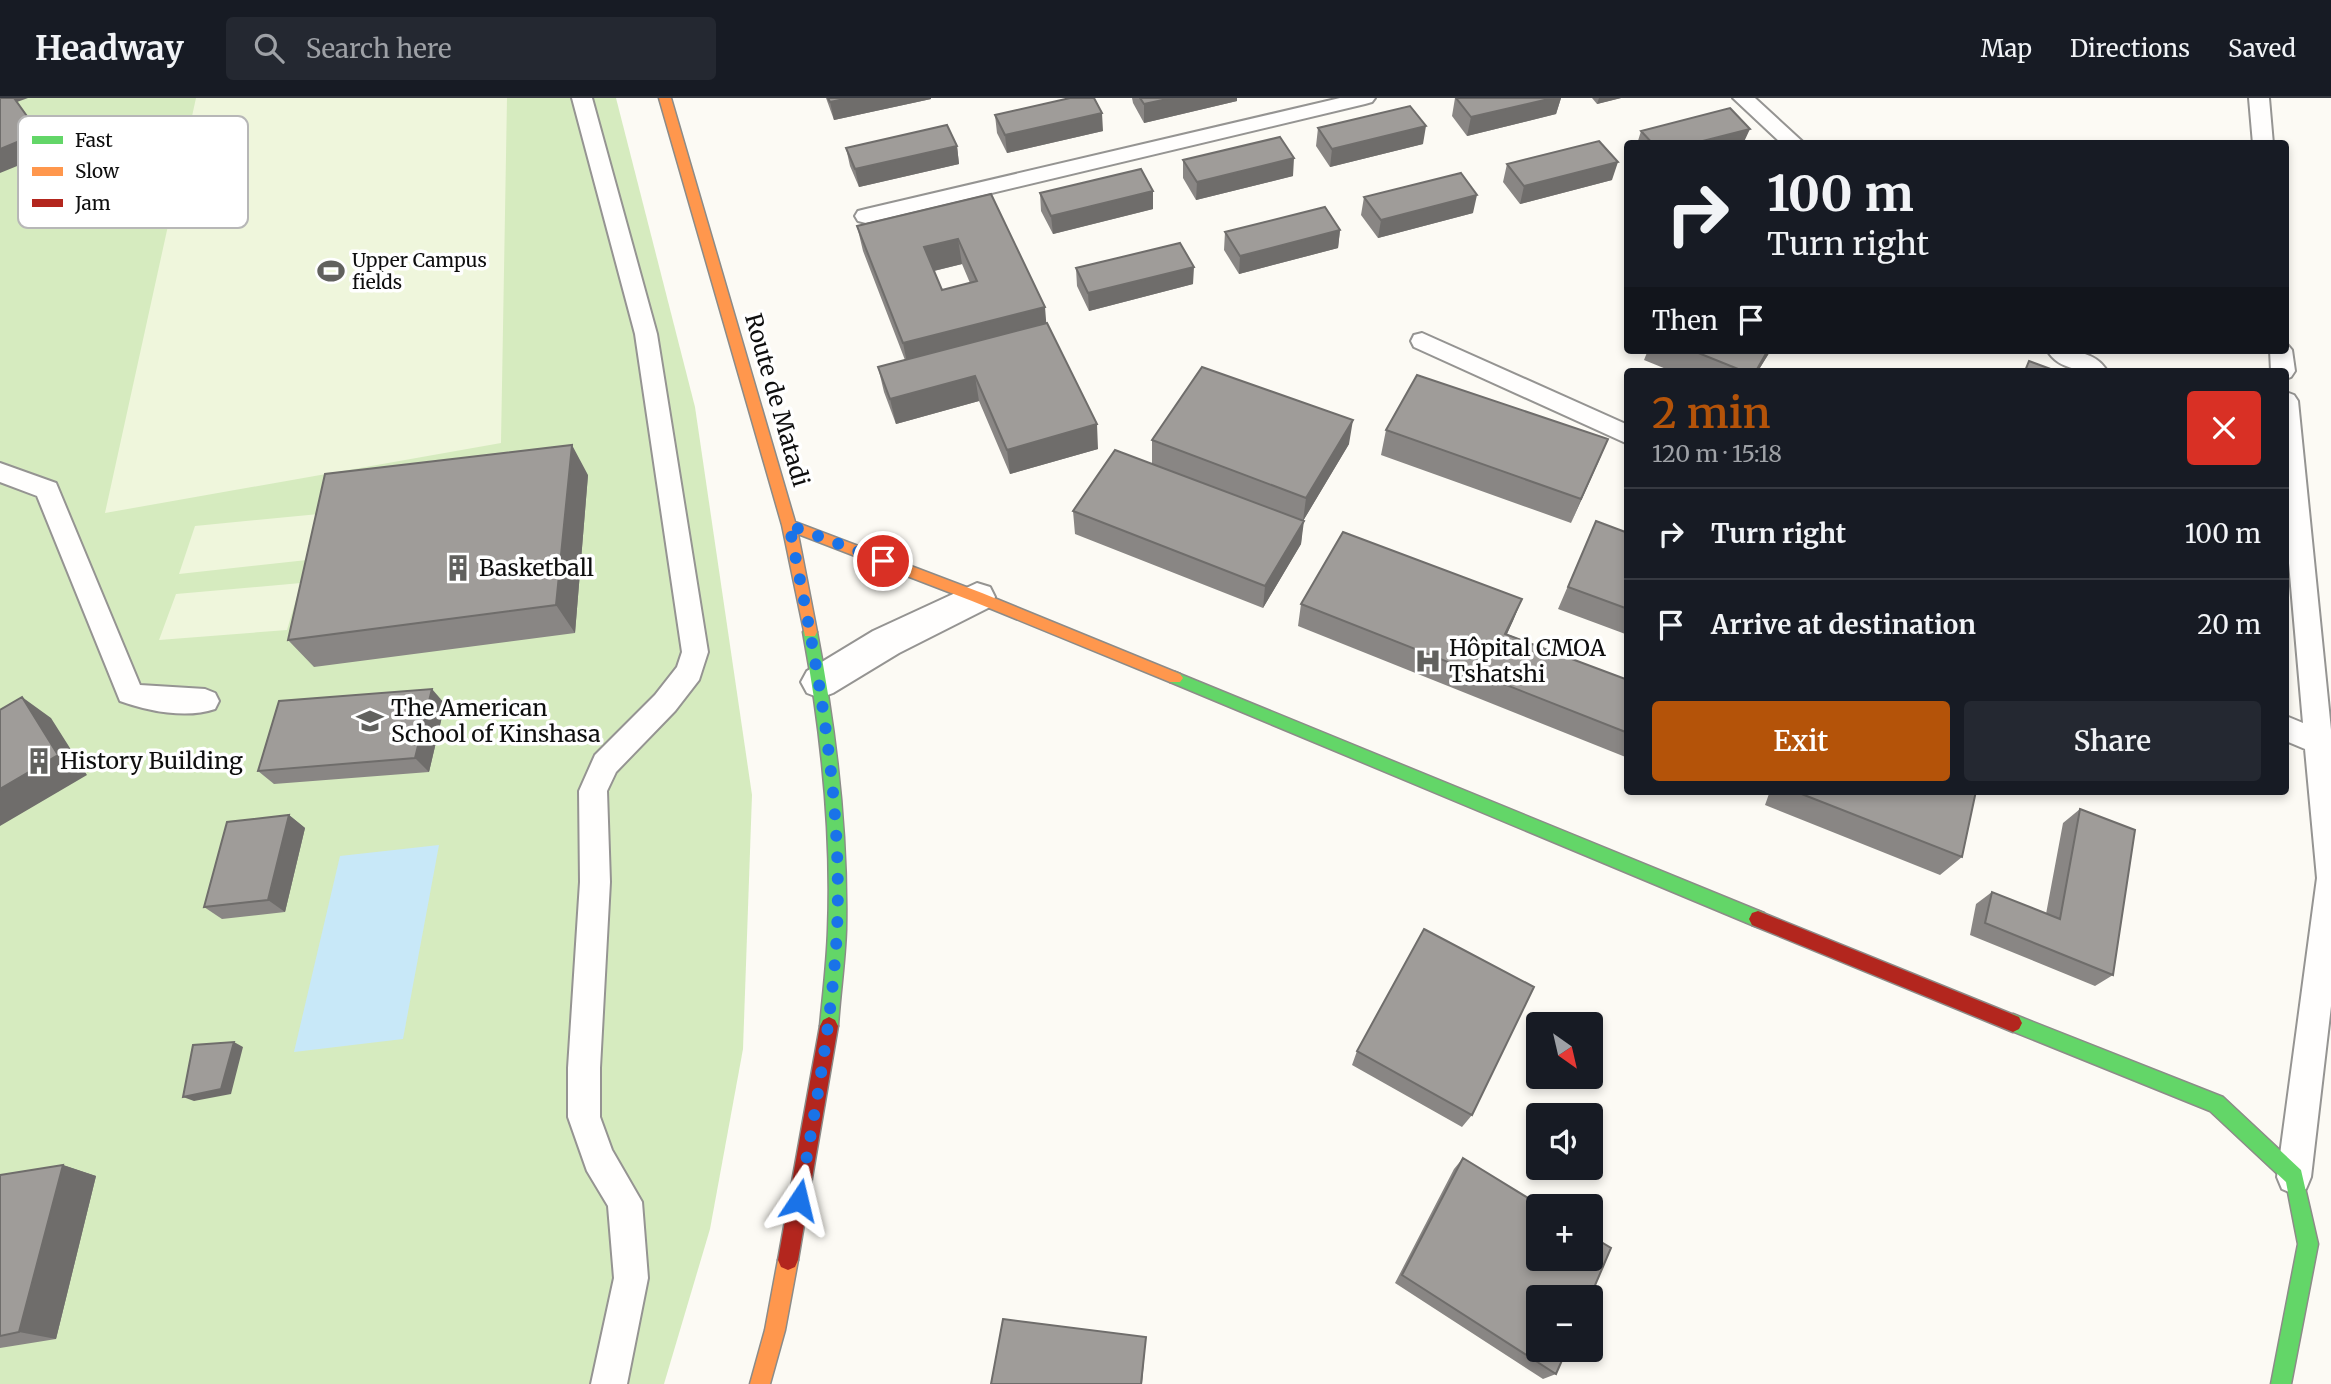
<!DOCTYPE html>
<html lang="en">
<head>
<meta charset="utf-8">
<style>
	body { margin:0; font-family:Merriweather,serif; background:#242831; color:#f1f3f6; height:100vh; display:flex; flex-direction:column; font-size:26px; white-space:nowrap }
	* { box-sizing:border-box; margin:0 }
	p { font-size:23px; color:#9ea1a6 }
	.icon { flex:none; width:38px; height:38px; fill:none; stroke:currentColor; stroke-width:2; stroke-linecap:round; stroke-linejoin:round }
	.map { position:relative; flex:1; overflow:hidden }
	.details { position:absolute; left:1624px; top:270px; width:665px; height:427px; display:flex; flex-direction:column; background:#171b24; border-radius:7px; box-shadow:0 4px 10px #0003 }
	.details>* { flex:none }
	.banner { position:absolute; left:1624px; top:42px; width:665px; height:214px; border-radius:7px; box-shadow:0 4px 10px #0003; background:#171b24; color:#f1f3f6; overflow:hidden }
	.needle { width:46px; rotate:146deg }
	.fabs { position:absolute; left:1526px; top:914px; display:grid; gap:14px }
	.fabs a { display:grid; place-items:center; width:77px; height:77px; border-radius:7px; background:#171b24; box-shadow:0 4px 10px #0003; font-size:35px }
	.pin { position:absolute; display:grid; place-items:center; width:60px; height:60px; color:#fff; margin:-30px; border:4px solid #fff; border-radius:50%; box-shadow:0 2px 7px #0007 }
	.me { position:absolute; width:77px; margin:-38px; rotate:10deg; stroke-linejoin:round; filter:drop-shadow(0 0 5px #0008) }
	.turn { display:flex; align-items:center; gap:24px; height:147px; padding:0 28px; font-size:32px }
	.turn .icon { width:91px; height:91px; stroke-width:2.5 }
	.turn b { display:block; font-size:49px; line-height:60px }
	.then { display:flex; align-items:center; height:66px; padding:0 28px; background:#0003; gap:14px; font-size:26px }
	.round { display:grid; place-items:center; flex:none; width:74px; height:74px; border-radius:7px; background:#242831 }
	.overview { display:flex; align-items:center; justify-content:space-between; height:119px; padding:0 28px }
	h1 { font-size:42px; font-weight:600; line-height:52px; color:#b45309 }
	.action { display:flex; gap:14px; margin-top:auto; padding:14px 28px }
	.action a { flex:1; height:80px; border-radius:7px; background:#b45309; color:#fff; font-size:28px; font-weight:600; line-height:80px; text-align:center }
	.action a+a { background:#242831; color:#f1f3f6 }
	ul { padding:0; list-style:none }
	li { display:flex; align-items:center; gap:21px; height:91px; padding:0 28px; border-top:2px solid #363941 }
	li div { flex:1 }
	li b { display:block; font-size:26px }
	li em { font-style:normal }
	header { display:flex; align-items:center; gap:42px; box-sizing:border-box; height:98px; padding:0 35px; background:#171b24; border-bottom:2px solid #363941 }
	header strong { font-size:33px }
	nav { display:flex; gap:38px; margin-inline-start:auto; font-size:24px }
	.search { width:490px; height:63px; background:#242831; display:flex; align-items:center; gap:18px; box-sizing:border-box; padding:0 24px; border-radius:7px; color:#9ea1a6; font-size:26px }
	.map>svg:first-child { display:block }
	.forest { fill:#d6ebbf }
	.pitch { fill:#eff6dc }
	.water { fill:#c8e8f8 }
	.lines { fill:none; stroke-linecap:round; stroke-linejoin:round }
	.lane-casing { stroke:#959492; stroke-width:4 }
	.street-casing { stroke:#959492; stroke-width:4 }
	.fast-casing { stroke:#8c8b88; stroke-width:3 }
	.slow-casing { stroke:#8c8b88; stroke-width:3 }
	.jam-casing { stroke:#8c8b88; stroke-width:3 }
	.lane { fill:#fffefd; fill-rule:evenodd }
	.street { fill:#fffefd; fill-rule:evenodd }
	.fast { fill:#63d668; fill-rule:evenodd }
	.slow { fill:#ff974d; fill-rule:evenodd }
	.jam { fill:#b3261e; fill-rule:evenodd }
	.wall { fill:#898684; fill-rule:evenodd }
	.shaded-wall { fill:#6f6d6b }
	.building { fill:#9f9c99; stroke:#6f6d6b; stroke-width:2; fill-rule:evenodd }
	.route { stroke:#1a73e8; stroke-width:12; stroke-dasharray:0 21.6 }
	.labels { text-anchor:middle; stroke-width:7; stroke-linejoin:round; paint-order:stroke }
	.far-poi-label { font-size:19px; fill:#0e0e0e; stroke:#fff; text-anchor:start }
	.street-label { font-size:23px; fill:#0e0e0e; stroke:#fff }
	.poi-label { font-size:23px; fill:#0e0e0e; stroke:#fff; text-anchor:start }
	.key { fill:#fff; stroke:#b7b7b7; stroke-width:2 }
	.key-label { font-size:19px; fill:#0e0e0e }
</style>
</head>
<body>
<header>
<strong>Headway</strong>
<div class="search"><svg class="icon" aria-label="search" viewBox="0 0 24 24"><circle cx="10" cy="10" r="6"/><path d="M15 15l6 6"/></svg>Search here</div>
<nav><a>Map</a><a>Directions</a><a>Saved</a></nav>
</header>
<div class="map">
<svg width="2331" height="1286" viewBox="0 0 2331 1286">
	<rect width="100%" height="100%" fill="#fcfaf4"/>
	<path class="forest" d="M0,0H616L695,309L752,697L743,951L710,1131L664,1286H0Z"/>
	<path class="pitch" d="M196,0H507L501,345L105,415Z
		M319,416L307,462L179,476L195,428Z
		M301,485L287,532L159,542L176,496Z"/>
	<path class="water" d="M439,747L403,941L294,954L340,758Z"/>
	<g class="lines">
		<defs>
			<path id="lane" d="M572,0H592L657,236L708,554L699,582L675,613L616,674L607,693L610,784L600,970V1019L612,1052L642,1104L648,1180L627,1286H591L614,1180L608,1108L587,1073L568,1019V970L580,784L579,693L595,657L655,597L677,569L682,554L635,236Z
				M1340,0H1375L1372,4L1365,6L866,125L858,123L855,118L858,113L866,111Z
				M1733,0H1755L1805,46H1782Z
				M2249,0H2269L2273,46H2253Z
				M1422,235L1628,327V346L1414,249L1411,243L1414,237Z
				M2286,245L2292,252L2295,273L2291,279L2286,281V273H2271L2270,252H2286Z
				M2047,252C2068,252 2095,252 2107,273C2085,273 2059,273 2047,252Z
				M2286,294L2294,297L2298,303L2331,632V908L2311,1079L2306,1091L2294,1096L2282,1091L2277,1079L2317,780L2305,651L2286,643V618L2303,625L2286,431Z
				M0,365L56,385L140,587L205,591L215,595L219,603L215,611C186,621 148,613 120,603L37,398L0,384Z"/>
			<path id="street" d="M977,485L990,489L995,499L990,509L899,555L833,595L820,600L807,595L801,584L807,573L873,533Z"/>
			<path id="fast" d="M810,528L817,534C836,632 848,732 846,832C845,864 840,896 838,928L835,934L829,937L823,934L820,928C823,896 827,864 828,832C832,732 821,632 803,534Z
				M1175,574L1764,815L1767,821L1764,827L1758,829L1752,827L1170,584L1167,580L1170,576Z
				M2013,916L2223,999L2301,1072L2318,1146L2291,1286H2271L2298,1146L2286,1084L2210,1013L2007,931L2004,925L2007,919Z"/>
			<path id="slow" d="M659,0H671L795,424L982,495L1180,576L1183,580L1180,584H1170L972,503L798,436L817,534L815,538H805L782,427Z
				M788,1152L795,1155L798,1162L785,1232L770,1286H750L765,1232L778,1162L781,1155Z"/>
			<path id="jam" d="M1758,813L2019,919L2022,925L2019,931L2013,934L1752,827L1749,821L1752,815Z
				M829,919L835,922L838,928L798,1162L795,1169L788,1172L781,1169L778,1162L820,928L823,922Z"/>
		</defs>
		<use href="#lane" class="lane-casing"/>
		<use href="#street" class="street-casing"/>
		<use href="#fast" class="fast-casing"/>
		<use href="#slow" class="slow-casing"/>
		<use href="#jam" class="jam-casing"/>
		<use href="#lane" class="lane"/>
		<use href="#street" class="street"/>
		<use href="#fast" class="fast"/>
		<use href="#slow" class="slow"/>
		<use href="#jam" class="jam"/>
	</g>
	<path class="wall" d="M826,0H931V1L834,22Z
		M1132,0H1237V3L1144,25L1133,5Z
		M1455,0H1561L1556,16L1467,38L1452,18Z
		M1592,0H1621L1597,6Z
		M995,17L1103,33L1007,55L997,35Z
		M1318,30L1423,46L1330,69L1316,48Z
		M1641,33L1743,46H1637Z
		M957,48L959,66L859,89L850,68L846,50Z
		M1183,62L1293,78L1196,102L1183,80Z
		M1507,66L1612,82L1520,106L1503,84Z
		M1040,95L1153,111L1053,136L1041,113Z
		M991,96L1046,225L1098,351L1010,376L979,303L896,326L884,294L878,269L905,262L863,153L857,128ZM962,166L970,185L942,192L934,173Z
		M1364,99L1473,115L1378,140L1361,117Z
		M1340,132L1338,150L1239,176L1224,152L1225,134Z
		M1076,170L1193,186L1089,213L1077,188Z
		M1648,252H1771L1758,273H1671L1644,262Z
		M1386,332L1608,341L1571,425L1381,357Z
		M1152,342L1349,346L1303,423L1301,446L1263,510L1075,436L1073,413L1152,366Z
		M588,377L575,535L314,569L288,542Z
		M1596,423L1628,435V537L1558,511Z
		M1522,501L1507,536L1628,582V660L1298,528L1301,506Z
		M445,606L429,674L274,686L258,673Z
		M1770,693H1976L1962,759L1940,777L1765,707Z
		M2080,711L2113,877L2095,888L1970,837L1976,806L1992,794L2046,816L2063,725Z
		M289,717L305,730L285,814L222,821L204,809Z
		M1357,953L1472,1017L1462,1029L1352,967Z
		M1463,1060L1556,1276L1543,1281L1395,1185L1454,1071Z
		M63,1067L96,1078L56,1241L0,1250V1077Z"/>
	<path class="shaded-wall" d="M11,0H28L17,4L54,53L0,75V51Z
		M849,0H931V1L834,22L830,4Z
		M1172,0H1237V3L1144,25V6Z
		M1553,0H1561L1556,16L1467,38L1471,19Z
		M1599,0H1621L1597,6Z
		M1102,15L1103,33L1007,55L1005,37Z
		M1426,28L1423,46L1330,69L1332,51Z
		M1750,31L1743,46H1691Z
		M957,48L959,66L859,89L855,71Z
		M1294,60L1293,78L1196,102L1197,84Z
		M1618,64L1612,82L1520,106L1524,88Z
		M1153,93V111L1053,136L1051,118Z
		M1477,97L1473,115L1378,140L1381,122Z
		M1340,132L1338,150L1239,176L1240,158Z
		M958,141L962,166L929,174L924,149Z
		M1194,169L1193,186L1089,213L1088,195Z
		M1045,209L1047,234L908,270L903,245Z
		M1768,252H1771L1758,273H1756Z
		M975,278L979,303L896,326L890,301Z
		M1353,322L1349,346L1303,423L1306,400Z
		M1097,326L1098,351L1010,376L1007,352Z
		M1608,341L1598,365L1571,425L1581,401Z
		M572,347L588,377L575,535L556,507Z
		M1304,423L1301,446L1263,510L1265,488Z
		M1522,501L1513,523L1497,557L1505,536Z
		M432,591L445,606L429,674L415,660Z
		M22,599L51,620L87,677L0,728V691Z
		M289,717L305,730L285,814L268,802Z
		M234,944L243,949L231,996L194,1003L183,999Z
		M63,1067L96,1078L56,1241L19,1234Z
		M1146,1239L1142,1286H1141Z"/>
	<path class="building" d="M0,0H14L39,35L0,51Z
		M828,0H849L830,4Z
		M1070,0H1094L1102,15L1005,37L995,17Z
		M1140,0H1172L1144,6Z
		M1456,0H1553L1471,19Z
		M1410,8L1426,28L1332,51L1318,30Z
		M1730,10L1750,31L1691,46H1653L1641,33Z
		M947,27L957,48L855,71L846,50Z
		M1280,39L1294,60L1197,84L1183,62Z
		M1599,43L1618,64L1524,88L1507,66Z
		M1141,71L1153,93L1051,118L1040,95Z
		M1461,75L1477,97L1381,122L1364,99Z
		M991,96L1045,209L903,245L857,128ZM958,141L977,183L942,192L924,149Z
		M1325,109L1340,132L1240,158L1225,134Z
		M1180,145L1194,169L1088,195L1076,170Z
		M1047,225L1097,326L1007,352L975,278L890,301L878,269Z
		M1691,252H1768L1756,273H1743Z
		M2029,263L2056,273H2025Z
		M1202,269L1353,322L1306,400L1152,342Z
		M1417,277L1608,341L1581,401L1386,332Z
		M572,347L556,507L288,542L325,376Z
		M1115,352L1304,423L1265,488L1073,413Z
		M1596,423L1628,435V511L1568,489Z
		M1343,434L1522,501L1505,536L1628,582V635L1301,506Z
		M432,591L415,660L258,673L279,603Z
		M22,599L58,657L0,691V612Z
		M1794,693H1976L1962,759Z
		M2080,711L2135,732L2113,877L1985,825L1992,794L2060,821Z
		M289,717L268,802L204,809L227,724Z
		M1424,831L1534,889L1472,1017L1357,953Z
		M234,944L221,991L183,999L193,947Z
		M1463,1060L1541,1108H1538V1160H1591V1138L1611,1150L1590,1199H1538V1251H1567L1556,1276L1402,1177Z
		M63,1067L19,1234L0,1238V1077Z
		M1003,1221L1146,1239L1141,1286H991Z"/>
	<g class="lines">
		<path class="route" d="M799,1102C815,1013 832,924 837,833C843,697 816,560 789,427L883,463"/>
	</g>
	<defs>
		<symbol id="stadium-bare" viewBox="-9 -9 18 18"><path d="M0-5a6.5 5 0 1 0 0 10a6.5 5 0 1 0 0-10ZM-3.5-1.8h7v3.6h-7Z" fill="#61615e" stroke="#fff" stroke-width="2.5" paint-order="stroke"/></symbol>
		<symbol id="building-bare" viewBox="-9 -9 18 18"><path d="M-4-6H4V6H1V3H-1V6H-4ZM-2.5-4.3h1.7v1.8h-1.7ZM.8-4.3h1.7v1.8H.8ZM-2.5-1h1.7V.8h-1.7ZM.8-1h1.7V.8H.8Z" fill="#61615e" stroke="#fff" stroke-width="2.5" paint-order="stroke"/></symbol>
		<symbol id="hospital-bare" viewBox="-9 -9 18 18"><path d="M-5-5h3v3.5h4V-5h3V5h-3V1.5h-4V5h-3Z" fill="#61615e" stroke="#fff" stroke-width="2.5" paint-order="stroke"/></symbol>
		<symbol id="school-bare" viewBox="-9 -9 18 18"><path d="M0-5L7-2L0 1L-7-2ZM-4 1L0 2.5L4 1V4Q0 6-4 4Z" fill="#61615e" stroke="#fff" stroke-width="2.5" paint-order="stroke"/></symbol>
	</defs>
	<g fill-rule="evenodd">
		<use href="#stadium-bare" x="312" y="154" width="38" height="38"/>
		<use href="#building-bare" x="439" y="451" width="38" height="38"/>
		<use href="#hospital-bare" x="1409" y="544" width="38" height="38"/>
		<use href="#school-bare" x="351" y="604" width="38" height="38"/>
		<use href="#building-bare" x="20" y="644" width="38" height="38"/>
	</g>
	<g class="labels">
		<g class="far-poi-label">
			<text x="352" y="169">Upper Campus<tspan x="352" dy="22">fields</tspan></text>
		</g>
		<g class="street-label">
			<text transform="translate(777 302) rotate(74)" y="8">Route de Matadi</text>
		</g>
		<g class="poi-label">
			<text x="479" y="478">Basketball</text>
			<text x="1449" y="558">Hôpital CMOA<tspan x="1449" dy="26">Tshatshi</tspan></text>
			<text x="391" y="618">The American<tspan x="391" dy="26">School of Kinshasa</tspan></text>
			<text x="60" y="671">History Building</text>
		</g>
	</g>
	<rect x="18" y="18" width="230" height="112" rx="10" class="key"/>
	<rect x="32" y="38" width="31" height="8" fill="#63d668"/>
	<rect x="32" y="69" width="31" height="9" fill="#ff974d"/>
	<rect x="32" y="101" width="31" height="8" fill="#b3261e"/>
	<g class="key-label">
		<text x="75" y="49">Fast</text>
		<text x="75" y="80">Slow</text>
		<text x="75" y="112">Jam</text>
	</g>
</svg>
<div class="fabs">
<a><svg class="needle" viewBox="-14 -14 28 28"><path d="M0-13l5 13h-10z" fill="#e53935"/><path d="M0 13l5-13h-10z" fill="#9ea1a6"/></svg></a>
<a><svg class="icon" aria-label="sound" viewBox="0 0 24 24"><path d="M4 9h4l5-4v14l-5-4H4zM17 9q2 3 0 6"/></svg></a>
<a>+</a>
<a>−</a>
</div>
<div class="pin" style="left:883px;top:463px;background:#d93025"><svg class="icon" aria-label="arrive" viewBox="0 0 24 24"><path d="M6 21V4h12l-3 4 3 4H6"/></svg></div>
<svg class="me" style="left:799px;top:1102px" viewBox="-20 -20 40 40"><path d="M0-17L14 15 0 8-14 15z" fill="#1a73e8" stroke="#fff" stroke-width="4"/></svg>
<div class="banner">
<div class="turn"><svg class="icon" aria-label="right" viewBox="0 0 24 24"><path d="M7 20v-9h11M14 6l5 5-5 5"/></svg><div><b>100 m</b>Turn right</div></div>
<div class="then">Then<svg class="icon" aria-label="arrive" viewBox="0 0 24 24"><path d="M6 21V4h12l-3 4 3 4H6"/></svg></div>
</div>
<section class="details">
<div class="overview"><div><h1>2 min</h1><p>120 m · 15:18</p></div><a class="round" style="background:#d93025;color:#fff"><svg class="icon" aria-label="close" viewBox="0 0 24 24"><path d="M6 6l12 12M18 6L6 18"/></svg></a></div>
<ul>
<li><svg class="icon" aria-label="right" viewBox="0 0 24 24"><path d="M7 20v-9h11M14 6l5 5-5 5"/></svg><div><b>Turn right</b></div><em>100 m</em></li>
<li><svg class="icon" aria-label="arrive" viewBox="0 0 24 24"><path d="M6 21V4h12l-3 4 3 4H6"/></svg><div><b>Arrive at destination</b></div><em>20 m</em></li>
</ul>
<div class="action"><a>Exit</a><a>Share</a></div>
</section>
</div>
</body>
</html>
